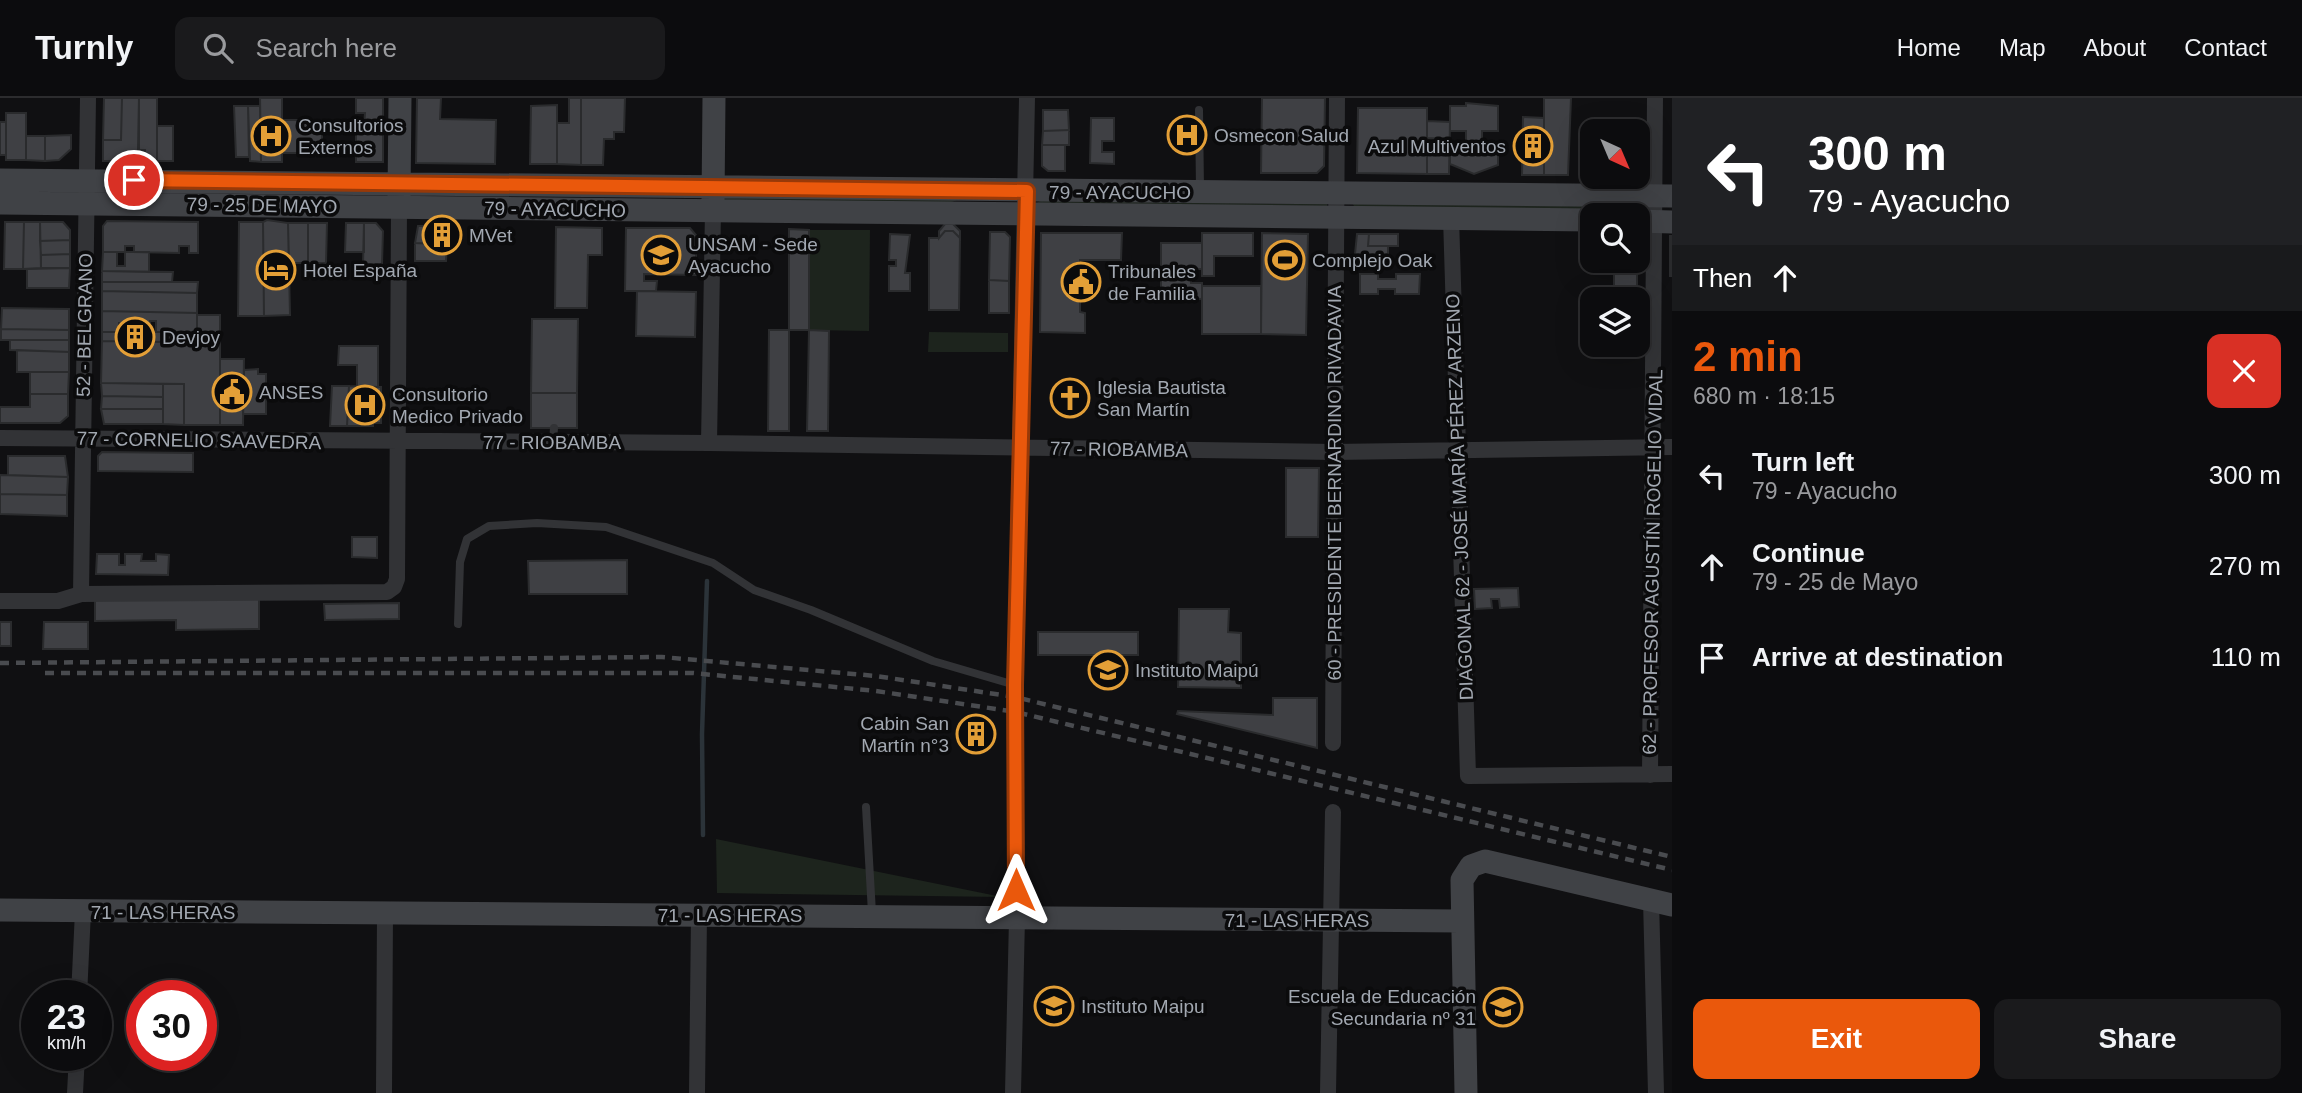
<!DOCTYPE html>
<html lang="en">
<head>
<meta charset="utf-8">
<style>
	body { margin:0; font-family:Helvetica,sans-serif; background:#1a1a1c; color:#f1f3f6; height:100vh; display:flex; flex-direction:column; font-size:26px; white-space:nowrap }
	* { box-sizing:border-box; margin:0 }
	p { font-size:23px; color:#9a9b9e }
	.icon { flex:none; width:38px; height:38px; fill:none; stroke:currentColor; stroke-width:2; stroke-linecap:round; stroke-linejoin:round }
	.map { position:relative; flex:1; overflow:hidden }
	.side { display:flex; flex-direction:column; background:#0c0c0e; width:630px }
	.side>* { flex:none }
	.guide { background:#202124; color:#fff; overflow:hidden }
	.needle { width:46px; rotate:136deg }
	.controls { position:absolute; left:1580px; top:21px; display:grid; gap:14px }
	.controls a { display:grid; place-items:center; width:70px; height:70px; border-radius:14px; background:#0c0c0e; box-shadow:0 7px 28px #0002,0 0 0 2px #2c2c2e; font-size:35px }
	.speed { position:absolute; left:21px; top:882px; display:flex; gap:14px; font-size:35px; font-weight:700; text-align:center }
	.speed>* { display:grid; place-content:center; width:91px; height:91px; border-radius:50%; background:#0c0c0e; box-shadow:0 7px 28px #0002,0 0 0 2px #2c2c2e; line-height:1 }
	.speed small { font-size:18px; font-weight:400 }
	.speed .limit { border:10px solid #d22; background:#fff; color:#111 }
	.pin { position:absolute; display:grid; place-items:center; width:60px; height:60px; color:#fff; margin:-30px; border:4px solid #fff; border-radius:50%; box-shadow:0 2px 7px #0007 }
	.me { position:absolute; width:77px; margin:-38px; rotate:0deg; stroke-linejoin:round; filter:drop-shadow(0 0 5px #0008) }
	.turn { display:flex; align-items:center; gap:24px; height:147px; padding:0 21px; font-size:32px }
	.turn .icon { width:91px; height:91px; stroke-width:2.5 }
	.turn b { display:block; font-size:49px; line-height:60px }
	.then { display:flex; align-items:center; height:66px; padding:0 21px; background:#0003; gap:14px; font-size:26px }
	.round { display:grid; place-items:center; flex:none; width:74px; height:74px; border-radius:14px; background:#1a1a1c }
	.headline { display:flex; align-items:center; justify-content:space-between; height:119px; padding:0 21px }
	h1 { font-size:42px; font-weight:600; line-height:52px; color:#ea580c }
	.primary-button { display:flex; gap:14px; margin-top:auto; padding:14px 21px }
	.primary-button a { flex:1; height:80px; border-radius:14px; background:#ea580c; color:#fff; font-size:28px; font-weight:600; line-height:80px; text-align:center }
	.primary-button a+a { background:#1a1a1c; color:#f1f3f6 }
	ul { padding:0; list-style:none }
	li { display:flex; align-items:center; gap:21px; height:91px; padding:0 21px }
	li div { flex:1 }
	li b { display:block; font-size:26px }
	li em { font-style:normal }
	header { display:flex; align-items:center; gap:42px; box-sizing:border-box; height:98px; padding:0 35px; background:#0c0c0e; border-bottom:2px solid #2c2c2e }
	header strong { font-size:33px }
	nav { display:flex; gap:38px; margin-inline-start:auto; font-size:24px }
	.search { width:490px; height:63px; background:#1a1a1c; display:flex; align-items:center; gap:18px; box-sizing:border-box; padding:0 24px; border-radius:14px; color:#9a9b9e; font-size:26px }
	main { display:flex; flex:1; min-height:0 }
	.map>svg:first-child { display:block }
	.green { fill:#1d241d }
	.lines { fill:none; stroke-linecap:round; stroke-linejoin:round }
	.stream { stroke:#2b3339; stroke-width:4.5 }
	.building { fill:#3f4044; stroke:#2a2b2d; stroke-width:2 }
	.lane { stroke:#323336; stroke-width:8 }
	.street { stroke:#323336; stroke-width:16 }
	.secondary { stroke:#404246; stroke-width:23 }
	.rail { stroke:#494b4f; stroke-width:4.5; stroke-dasharray:9 7; stroke-linecap:butt }
	.route-casing { stroke:#983908; stroke-width:18 }
	.route { stroke:#ea580c; stroke-width:12 }
	.labels { text-anchor:middle; stroke-width:7; stroke-linejoin:round; paint-order:stroke }
	.poi-label { font-size:19px; fill:#a2a8b1; stroke:#0b0b0c; text-anchor:start }
	.street-label { font-size:19px; fill:#a2a8b1; stroke:#0b0b0c }
</style>
</head>
<body>
<header>
<strong>Turnly</strong>
<div class="search"><svg class="icon" aria-label="search" viewBox="0 0 24 24"><circle cx="10" cy="10" r="6"/><path d="M15 15l6 6"/></svg>Search here</div>
<nav><a>Home</a><a>Map</a><a>About</a><a>Contact</a></nav>
</header>
<main>
<div class="map">
<svg width="1672" height="995" viewBox="0 0 1672 995">
	<rect width="100%" height="100%" fill="#101012"/>
	<path class="green" d="M722,99L957,102L941,108L725,104Z
		M1040,103L1327,106V108L1037,105Z
		M1353,106H1636L1640,112L1355,111Z
		M809,132H870L869,233L809,232Z
		M929,234L1008,235V254H928Z
		M716,741L1002,799L717,795Z"/>
	<g class="lines">
		<path class="stream" d="M703,737L702,636L707,483"/>
	</g>
	<path class="building" d="M104,0H122L121,42H103Z
		M122,0H139V63H103V42H121Z
		M139,0H157V63H145V52H138Z
		M260,0H282V64H261Z
		M356,0H383V31L364,30L365,15H356Z
		M417,0H441L440,21L496,22L495,66L416,65Z
		M569,0H581V67L557,66V25H569Z
		M581,0H625L624,34H614V41H604L603,67H581Z
		M1262,0H1325L1324,68L1317,75H1261Z
		M1544,0H1571L1568,77H1544Z
		M1466,5L1498,8V33H1482V46H1498V67L1474,76L1450,66V46H1466V33H1450V8H1466Z
		M557,7V66H530L531,8Z
		M234,8H248L249,59H236Z
		M248,8H260L261,64L250,63Z
		M1358,10H1427V76L1357,75Z
		M1043,12H1068L1069,32L1043,33Z
		M6,15H26V62H6Z
		M1523,19L1544,20V77H1522Z
		M1091,20H1114V43H1102V54H1114V66L1090,65Z
		M282,22H322V55H282Z
		M1427,23L1450,24L1449,76H1427V56H1445V41L1427,40Z
		M0,24H6V57H0Z
		M157,28H173V63H157Z
		M356,29L383,31V64H356Z
		M1069,32V47H1042L1043,33Z
		M1590,35L1592,36V77H1589Z
		M71,37V51L59,62L45,63V38Z
		M26,38H45V63L26,62Z
		M1042,47H1065V73H1048L1042,68Z
		M138,52H145V63H139Z
		M267,122L288,125L290,217L264,218L263,124Z
		M107,123L198,124V155H189V148H179V155L134,154V148H125V154H103V128Z
		M5,124H24L23,171H4Z
		M24,124H40L41,170L23,171Z
		M40,124H63L70,132V142L40,143Z
		M239,124H263L264,218H238Z
		M288,125H308V165H289Z
		M308,125H327L326,165H308Z
		M346,125H364V154H345Z
		M364,125H376L383,133L382,166H363Z
		M945,126H953L960,133V140L953,133H945L939,140V133Z
		M418,128H436V146L415,145Z
		M436,128H447V146H436Z
		M447,128L456,129V146H447Z
		M556,129L602,130V157H588L587,210H555Z
		M626,130H690L696,137V177L644,176V183H657L656,193H625Z
		M789,131L809,132V232H789Z
		M945,133H953L960,140L959,212H929V140H939Z
		M990,134H1005L1010,139L1009,183L989,182Z
		M1041,135H1122L1121,162H1080V214L1085,215V235L1040,234Z
		M1202,135H1253V158H1214V178H1202Z
		M1262,135L1308,136L1306,237L1261,236Z
		M890,136L910,137L905,175H910V193H889V168H896V162H889Z
		M1357,136H1369L1368,148H1388V156H1355Z
		M1369,136H1398V148H1368Z
		M1670,138H1672V178H1670Z
		M70,142V156L41,157L40,143Z
		M415,145L447,146L446,163H415Z
		M1161,145H1202V171H1191V185H1202V201L1161,200V181H1173V170L1161,169Z
		M103,154H117V168H125V154H149V174L102,173Z
		M70,156V170H41V157Z
		M1614,163H1637V196H1614Z
		M70,170L69,190H27V171Z
		M102,173L173,174L172,184H102Z
		M1360,176H1378V181H1396V176H1420L1419,196H1395V191H1378V196H1360Z
		M989,182L1009,183V215H989Z
		M102,184H198L197,195L102,193Z
		M1202,188H1261V236H1202Z
		M102,193L197,195V215L102,213Z
		M637,193L696,194L695,239L636,238Z
		M2,210L69,211V232L1,231Z
		M102,213L197,215V234H156V223H150V234H130L131,226L119,225V234H102Z
		M197,217H220V327H184V286L101,285L102,243L168,244V234H197Z
		M532,221H578L577,295H531Z
		M1,231L69,232V242H1Z
		M769,232H789V333H768Z
		M809,232L829,233L828,333H807Z
		M102,234H168V244L102,243Z
		M10,242H69V254L10,252Z
		M339,248H378V289L357,288V267H338Z
		M17,252L69,254V274H17Z
		M220,261H244L243,327H220Z
		M258,271V276H266V316H243V300H250V287H244V272Z
		M30,274H69L68,296H30Z
		M101,285L163,286V299L102,298Z
		M163,286H184V327L163,326Z
		M332,288H349L347,328H330Z
		M349,288L381,289V325H373V328H347Z
		M531,295H577V330H531Z
		M30,296H68V318L60,325H0V309H30Z
		M102,298L163,299V311H101Z
		M101,311H163V326H104Z
		M102,354L193,355V374L98,373V358Z
		M8,358H65L68,379L8,377Z
		M1286,370H1319L1318,439H1286Z
		M0,377L68,379L67,397L0,396Z
		M0,396L67,397V418L0,416Z
		M352,439H377V460L352,459Z
		M97,456H119V467H125V456H142L141,463H156V456L169,457L168,477L96,476Z
		M627,462V496H529L528,463Z
		M1518,490L1519,509L1500,510L1499,501H1491L1492,510L1475,511L1474,491Z
		M259,500V531L176,532V522L95,523V502Z
		M399,505V521L325,522L324,506Z
		M1179,511H1229L1228,534L1241,535V590L1178,589Z
		M0,524H11V548H0Z
		M44,524H88V551H43Z
		M1038,534H1138V557H1038Z
		M1273,600H1317V650L1177,616L1178,613L1273,617Z
		M959,629H993L994,643H959Z"/>
	<g class="lines">
		<path class="lane" d="M1199,12L1200,91
			M553,344L554,330
			M458,526L460,464L467,441L489,428L537,425L606,429L713,465L754,492L811,512L933,563L1015,587
			M866,709L872,815"/>
		<path class="street" d="M1451,119L1468,678L1672,676
			M0,340L709,345L1333,354L1672,349
			M709,345L713,112
			M81,496L88,0
			M0,503H58L81,496L387,494L394,489L397,481L399,109
			M1333,645L1337,0
			M1650,677L1655,0
			M1651,802L1656,995
			M79,898L83,813
			M75,995L77,957
			M384,995L385,815
			M697,995L699,817
			M1013,995L1017,820L1015,599L1027,0
			M1328,995L1333,714"/>
		<path class="secondary" d="M0,82L1672,98
			M399,99L400,0
			M713,102L714,0
			M0,105L1592,122
			M1638,123L1672,124
			M0,812L1461,823
			M1466,995L1462,782L1471,768L1485,763L1672,807"/>
		<path class="rail" d="M0,565L662,559L876,578L1015,599L1672,759
			M45,575H693L876,593L1016,614L1672,772"/>
	</g>
	<g class="lines">
		<defs>
			<path id="route" d="M134,82L1027,93L1015,587L1016,792"/>
		</defs>
		<use href="#route" class="route-casing"/>
		<use href="#route" class="route"/>
	</g>
	<defs>
		<symbol id="hospital-ring" viewBox="-11 -11 22 22"><circle r="9.5" fill="#0b0b0c" stroke="#e39f37" stroke-width="1.5"/><path d="M-5-5h3v3.5h4V-5h3V5h-3V1.5h-4V5h-3Z" fill="#e39f37"/></symbol>
		<symbol id="building-ring" viewBox="-11 -11 22 22"><circle r="9.5" fill="#0b0b0c" stroke="#e39f37" stroke-width="1.5"/><path d="M-4-6H4V6H1V3H-1V6H-4ZM-2.5-4.3h1.7v1.8h-1.7ZM.8-4.3h1.7v1.8H.8ZM-2.5-1h1.7V.8h-1.7ZM.8-1h1.7V.8H.8Z" fill="#e39f37"/></symbol>
		<symbol id="university-ring" viewBox="-11 -11 22 22"><circle r="9.5" fill="#0b0b0c" stroke="#e39f37" stroke-width="1.5"/><path d="M0-5L7-2L0 1L-7-2ZM-4 1L0 2.5L4 1V4Q0 6-4 4Z" fill="#e39f37"/></symbol>
		<symbol id="stadium-ring" viewBox="-11 -11 22 22"><circle r="9.5" fill="#0b0b0c" stroke="#e39f37" stroke-width="1.5"/><path d="M0-5a6.5 5 0 1 0 0 10a6.5 5 0 1 0 0-10ZM-3.5-1.8h7v3.6h-7Z" fill="#e39f37"/></symbol>
		<symbol id="hotel-ring" viewBox="-11 -11 22 22"><circle r="9.5" fill="#0b0b0c" stroke="#e39f37" stroke-width="1.5"/><path d="M-6-4.5h1.5V1H6V5H4.5V3h-9V5H-6ZM-4 0a1.8 1.8 0 1 1 3.6 0ZM.5 0V-2.5h3Q6-2.5 6 0Z" fill="#e39f37"/></symbol>
		<symbol id="civic-ring" viewBox="-11 -11 22 22"><circle r="9.5" fill="#0b0b0c" stroke="#e39f37" stroke-width="1.5"/><path d="M-.6-6.5H3V-4.5H.6V-3L4-1V1h2V6H-6V1h2V-1L-.6-3ZM-1.2 2.5V6h2.4V2.5Z" fill="#e39f37"/></symbol>
		<symbol id="church-ring" viewBox="-11 -11 22 22"><circle r="9.5" fill="#0b0b0c" stroke="#e39f37" stroke-width="1.5"/><path d="M-1.2-6h2.4v3.5h3.3v2.4h-3.3V6h-2.4V-.1h-3.3v-2.4h3.3Z" fill="#e39f37"/></symbol>
		<symbol id="school-ring" viewBox="-11 -11 22 22"><circle r="9.5" fill="#0b0b0c" stroke="#e39f37" stroke-width="1.5"/><path d="M0-5L7-2L0 1L-7-2ZM-4 1L0 2.5L4 1V4Q0 6-4 4Z" fill="#e39f37"/></symbol>
	</defs>
	<g fill-rule="evenodd">
		<use href="#hospital-ring" x="1165" y="15" width="44" height="44"/>
		<use href="#hospital-ring" x="249" y="16" width="44" height="44"/>
		<use href="#building-ring" x="1511" y="26" width="44" height="44"/>
		<use href="#building-ring" x="420" y="115" width="44" height="44"/>
		<use href="#university-ring" x="639" y="135" width="44" height="44"/>
		<use href="#stadium-ring" x="1263" y="140" width="44" height="44"/>
		<use href="#hotel-ring" x="254" y="150" width="44" height="44"/>
		<use href="#civic-ring" x="1059" y="162" width="44" height="44"/>
		<use href="#building-ring" x="113" y="217" width="44" height="44"/>
		<use href="#civic-ring" x="210" y="272" width="44" height="44"/>
		<use href="#church-ring" x="1048" y="278" width="44" height="44"/>
		<use href="#hospital-ring" x="343" y="285" width="44" height="44"/>
		<use href="#school-ring" x="1086" y="550" width="44" height="44"/>
		<use href="#building-ring" x="954" y="614" width="44" height="44"/>
		<use href="#school-ring" x="1032" y="886" width="44" height="44"/>
		<use href="#school-ring" x="1481" y="887" width="44" height="44"/>
	</g>
	<g class="labels">
		<g class="poi-label">
			<text x="298" y="34">Consultorios<tspan x="298" dy="22">Externos</tspan></text>
			<text x="1214" y="44">Osmecon Salud</text>
			<text x="1506" y="55" text-anchor="end">Azul Multiventos</text>
			<text x="469" y="144">MVet</text>
			<text x="688" y="153">UNSAM - Sede<tspan x="688" dy="22">Ayacucho</tspan></text>
			<text x="1312" y="169">Complejo Oak</text>
			<text x="303" y="179">Hotel España</text>
			<text x="1108" y="180">Tribunales<tspan x="1108" dy="22">de Familia</tspan></text>
			<text x="162" y="246">Devjoy</text>
			<text x="1097" y="296">Iglesia Bautista<tspan x="1097" dy="22">San Martín</tspan></text>
			<text x="259" y="301">ANSES</text>
			<text x="392" y="303">Consultorio<tspan x="392" dy="22">Medico Privado</tspan></text>
			<text x="1135" y="579">Instituto Maipú</text>
			<text x="949" y="632" text-anchor="end">Cabin San<tspan x="949" dy="22">Martín n°3</tspan></text>
			<text x="1476" y="905" text-anchor="end">Escuela de Educación<tspan x="1476" dy="22">Secundaria nº 31</tspan></text>
			<text x="1081" y="915">Instituto Maipu</text>
		</g>
		<g class="street-label">
			<text x="1120" y="101">79 - AYACUCHO</text>
			<text transform="translate(262 107) rotate(1)" y="7">79 - 25 DE MAYO</text>
			<text transform="translate(555 111) rotate(1)" y="7">79 - AYACUCHO</text>
			<text transform="translate(84 227) rotate(-89)" y="7">52 - BELGRANO</text>
			<text transform="translate(199 342) rotate(1)" y="7">77 - CORNELIO SAAVEDRA</text>
			<text x="552" y="351">77 - RIOBAMBA</text>
			<text transform="translate(1119 351) rotate(1)" y="7">77 - RIOBAMBA</text>
			<text transform="translate(1334 385) rotate(-90)" y="7">60 - PRESIDENTE BERNARDINO RIVADAVIA</text>
			<text transform="translate(1459 399) rotate(-92)" y="7">DIAGONAL 62 - JOSÉ MARÍA PÉREZ ARZENO</text>
			<text transform="translate(1652 464) rotate(-89)" y="7">62 - PROFESOR AGUSTÍN ROGELIO VIDAL</text>
			<text x="163" y="821">71 - LAS HERAS</text>
			<text x="730" y="824">71 - LAS HERAS</text>
			<text x="1297" y="829">71 - LAS HERAS</text>
		</g>
	</g>
</svg>
<div class="controls">
<a><svg class="needle" viewBox="-14 -14 28 28"><path d="M0-13l5 13h-10z" fill="#e53935"/><path d="M0 13l5-13h-10z" fill="#9a9b9e"/></svg></a>
<a><svg class="icon" aria-label="search" viewBox="0 0 24 24"><circle cx="10" cy="10" r="6"/><path d="M15 15l6 6"/></svg></a>
<a><svg class="icon" aria-label="layers" viewBox="0 0 24 24"><path d="M12 4l9 5-9 5-9-5zM3 14l9 5 9-5"/></svg></a>
</div>
<div class="speed"><div>23<small>km/h</small></div><div class="limit">30</div></div>
<div class="pin" style="left:134px;top:82px;background:#d93025"><svg class="icon" aria-label="arrive" viewBox="0 0 24 24"><path d="M6 21V4h12l-3 4 3 4H6"/></svg></div>
<svg class="me" style="left:1016px;top:792px" viewBox="-20 -20 40 40"><path d="M0-17L14 15 0 8-14 15z" fill="#ea580c" stroke="#fff" stroke-width="4"/></svg>
</div>
<section class="side">
<div class="guide">
<div class="turn"><svg class="icon" aria-label="left" viewBox="0 0 24 24"><path d="M17 20v-9H6M10 6l-5 5 5 5"/></svg><div><b>300 m</b>79 - Ayacucho</div></div>
<div class="then">Then<svg class="icon" aria-label="ahead" viewBox="0 0 24 24"><path d="M12 20V5M6 11l6-6 6 6"/></svg></div>
</div>
<div class="headline"><div><h1>2 min</h1><p>680 m · 18:15</p></div><a class="round" style="background:#d93025;color:#fff"><svg class="icon" aria-label="close" viewBox="0 0 24 24"><path d="M6 6l12 12M18 6L6 18"/></svg></a></div>
<ul>
<li><svg class="icon" aria-label="left" viewBox="0 0 24 24"><path d="M17 20v-9H6M10 6l-5 5 5 5"/></svg><div><b>Turn left</b><p>79 - Ayacucho</p></div><em>300 m</em></li>
<li><svg class="icon" aria-label="ahead" viewBox="0 0 24 24"><path d="M12 20V5M6 11l6-6 6 6"/></svg><div><b>Continue</b><p>79 - 25 de Mayo</p></div><em>270 m</em></li>
<li><svg class="icon" aria-label="arrive" viewBox="0 0 24 24"><path d="M6 21V4h12l-3 4 3 4H6"/></svg><div><b>Arrive at destination</b></div><em>110 m</em></li>
</ul>
<div class="primary-button"><a>Exit</a><a>Share</a></div>
</section>
</main>
</body>
</html>
